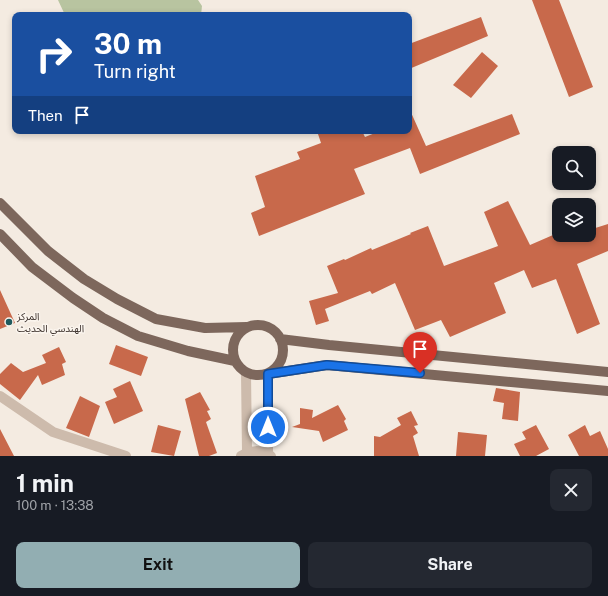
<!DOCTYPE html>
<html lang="en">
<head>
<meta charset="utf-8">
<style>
	body { margin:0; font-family:"Public Sans","Noto Sans Arabic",sans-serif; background:#242831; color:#f1f3f6; height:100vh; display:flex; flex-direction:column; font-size:15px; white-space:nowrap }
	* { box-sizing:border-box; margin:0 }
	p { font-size:13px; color:#9ea1a6 }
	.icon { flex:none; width:22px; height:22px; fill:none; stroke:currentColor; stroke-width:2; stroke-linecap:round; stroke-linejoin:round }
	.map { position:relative; height:456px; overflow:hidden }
	.sheet { display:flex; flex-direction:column; background:#171b24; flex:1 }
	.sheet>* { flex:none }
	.guide { position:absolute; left:12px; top:12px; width:400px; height:122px; border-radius:8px; box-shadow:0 2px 6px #0003; background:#1a4fa0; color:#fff; overflow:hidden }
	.fabs { position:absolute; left:552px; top:146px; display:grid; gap:8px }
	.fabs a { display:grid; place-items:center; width:44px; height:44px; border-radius:8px; background:#171b24; box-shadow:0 2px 6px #0003; font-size:20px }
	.pin { position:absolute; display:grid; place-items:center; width:34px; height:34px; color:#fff; margin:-41px -17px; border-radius:50% 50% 50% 0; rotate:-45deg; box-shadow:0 0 4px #0007 }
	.pin .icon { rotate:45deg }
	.me { position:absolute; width:44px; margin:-22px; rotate:0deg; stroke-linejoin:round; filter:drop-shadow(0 0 3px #0008) }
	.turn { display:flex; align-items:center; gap:14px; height:84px; padding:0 16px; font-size:18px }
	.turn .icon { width:52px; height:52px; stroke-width:2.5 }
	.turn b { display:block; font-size:28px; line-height:34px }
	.then { display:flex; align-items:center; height:38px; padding:0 16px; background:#0003; gap:8px; font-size:15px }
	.round { display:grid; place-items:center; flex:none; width:42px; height:42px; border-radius:8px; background:#242831 }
	.summary { display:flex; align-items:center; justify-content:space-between; height:68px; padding:0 16px }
	h1 { font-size:24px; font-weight:700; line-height:30px }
	.cta { display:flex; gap:8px; margin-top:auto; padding:8px 16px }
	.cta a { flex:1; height:46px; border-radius:8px; background:#92aeb2; color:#111; font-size:16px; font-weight:700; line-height:46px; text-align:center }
	.cta a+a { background:#242831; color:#f1f3f6 }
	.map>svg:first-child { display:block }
	.green { fill:#b8c4a0 }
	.building { fill:#c8694b }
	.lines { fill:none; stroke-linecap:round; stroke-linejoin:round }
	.minor { stroke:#cdbbac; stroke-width:10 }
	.major { stroke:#7d675c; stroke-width:10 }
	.route-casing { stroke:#114b97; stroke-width:10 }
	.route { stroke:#1a73e8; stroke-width:7 }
	.poi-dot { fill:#1f5a5e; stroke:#fbf5ee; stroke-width:1.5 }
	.labels { text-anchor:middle; stroke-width:3; stroke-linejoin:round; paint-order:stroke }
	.poi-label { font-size:10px; fill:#3b302b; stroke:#fbf5ee; text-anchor:start }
</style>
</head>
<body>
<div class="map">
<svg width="608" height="456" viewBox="0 0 608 456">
	<rect width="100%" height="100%" fill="#f4ebe1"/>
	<path class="green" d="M58,0H198L202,6L201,15H65Z"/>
	<path class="building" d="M532,0H559L593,87L569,97Z
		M481,17L488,36L409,69V44Z
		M482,52L498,66L471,98L453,85Z
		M409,108L426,146L512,114L520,134L420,174L410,148L354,169L365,194L259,236L251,213L265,207L255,176L300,159L297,152L321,143L317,131H362L365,137L380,131H409Z
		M508,201L530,245L553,235H589V230L608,224V251L577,264L600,324L577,334L556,279L532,288L524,270L494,283L506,313L450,337L441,320L415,330L395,283L372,294L370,291L325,309L329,321L316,325L309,301L338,293L327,266L344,259L345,260L371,248L372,250L411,234L410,233L428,226L444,266L498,246L484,212Z
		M0,290L15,323L0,329Z
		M116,345L148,357L141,376L109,364Z
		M59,347L66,362L62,364L65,375L42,385L38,375L20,400L0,384V374L11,363L23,372L46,363L42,355Z
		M130,381L143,411L114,424L105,402L117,397L113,389Z
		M496,388L520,392L518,421L502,419L504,403L493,401Z
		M200,392L210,410L207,411L211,419L206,422L217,453L209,456H199L185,399Z
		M80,396L100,406L89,437L66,428Z
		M338,405L346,419L344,421L348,430L323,442L319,431L292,427L300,424V408L313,410L312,418Z
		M411,411L418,425L414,426L418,433L413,436L419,456H374V436L380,437L401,425L397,418Z
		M158,425L181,431L174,456L151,452Z
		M536,425L549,449L536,456H520L514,444L526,439L522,432Z
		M585,425L590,436L600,431L608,449V456H579L568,435Z
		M0,429L14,456H0Z
		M458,432L487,435L485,456H456Z"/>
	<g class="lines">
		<path class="minor" d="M246,373L247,452
			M0,396L53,432L126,456
			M268,454V374
			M241,456C250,450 261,449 271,456"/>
		<path class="major" d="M0,203L48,251L84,279L117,299L156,319L205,328L247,327
			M0,234L32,267L73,298L103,318L138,336L188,351L235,361
			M233 350a25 25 0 1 1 50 0a25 25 0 1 1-50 0Z
			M280,339L329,345L608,372
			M268,374L327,365L608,391"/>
	</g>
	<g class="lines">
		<defs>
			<path id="route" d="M268,427V374L327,365L420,373"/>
		</defs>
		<use href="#route" class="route-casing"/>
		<use href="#route" class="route"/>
	</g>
	<circle class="poi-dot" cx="9" cy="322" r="4"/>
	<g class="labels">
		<g class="poi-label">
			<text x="17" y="320">المركز<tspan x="17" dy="12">الهندسي الحديث</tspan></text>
		</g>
	</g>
</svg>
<div class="fabs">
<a><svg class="icon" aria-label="search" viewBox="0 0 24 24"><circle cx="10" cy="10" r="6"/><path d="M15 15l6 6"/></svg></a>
<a><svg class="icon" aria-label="layers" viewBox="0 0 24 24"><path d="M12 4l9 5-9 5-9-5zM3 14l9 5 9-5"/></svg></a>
</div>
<div class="pin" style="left:420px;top:373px;background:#d93025"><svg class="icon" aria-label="arrive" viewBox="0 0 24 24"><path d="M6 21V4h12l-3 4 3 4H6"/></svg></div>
<svg class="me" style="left:268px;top:427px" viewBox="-20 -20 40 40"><circle r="17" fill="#1a73e8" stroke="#fff" stroke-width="3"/><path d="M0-11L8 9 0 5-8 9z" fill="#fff"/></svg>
<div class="guide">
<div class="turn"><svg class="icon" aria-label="right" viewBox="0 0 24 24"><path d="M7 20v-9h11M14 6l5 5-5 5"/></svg><div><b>30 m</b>Turn right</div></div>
<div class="then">Then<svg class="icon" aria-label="arrive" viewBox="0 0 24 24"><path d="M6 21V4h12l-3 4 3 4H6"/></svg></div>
</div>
</div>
<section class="sheet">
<div class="summary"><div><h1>1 min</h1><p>100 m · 13:38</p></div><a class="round"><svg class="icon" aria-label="close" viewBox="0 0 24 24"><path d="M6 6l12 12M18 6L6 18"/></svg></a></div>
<div class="cta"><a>Exit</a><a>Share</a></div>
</section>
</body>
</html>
